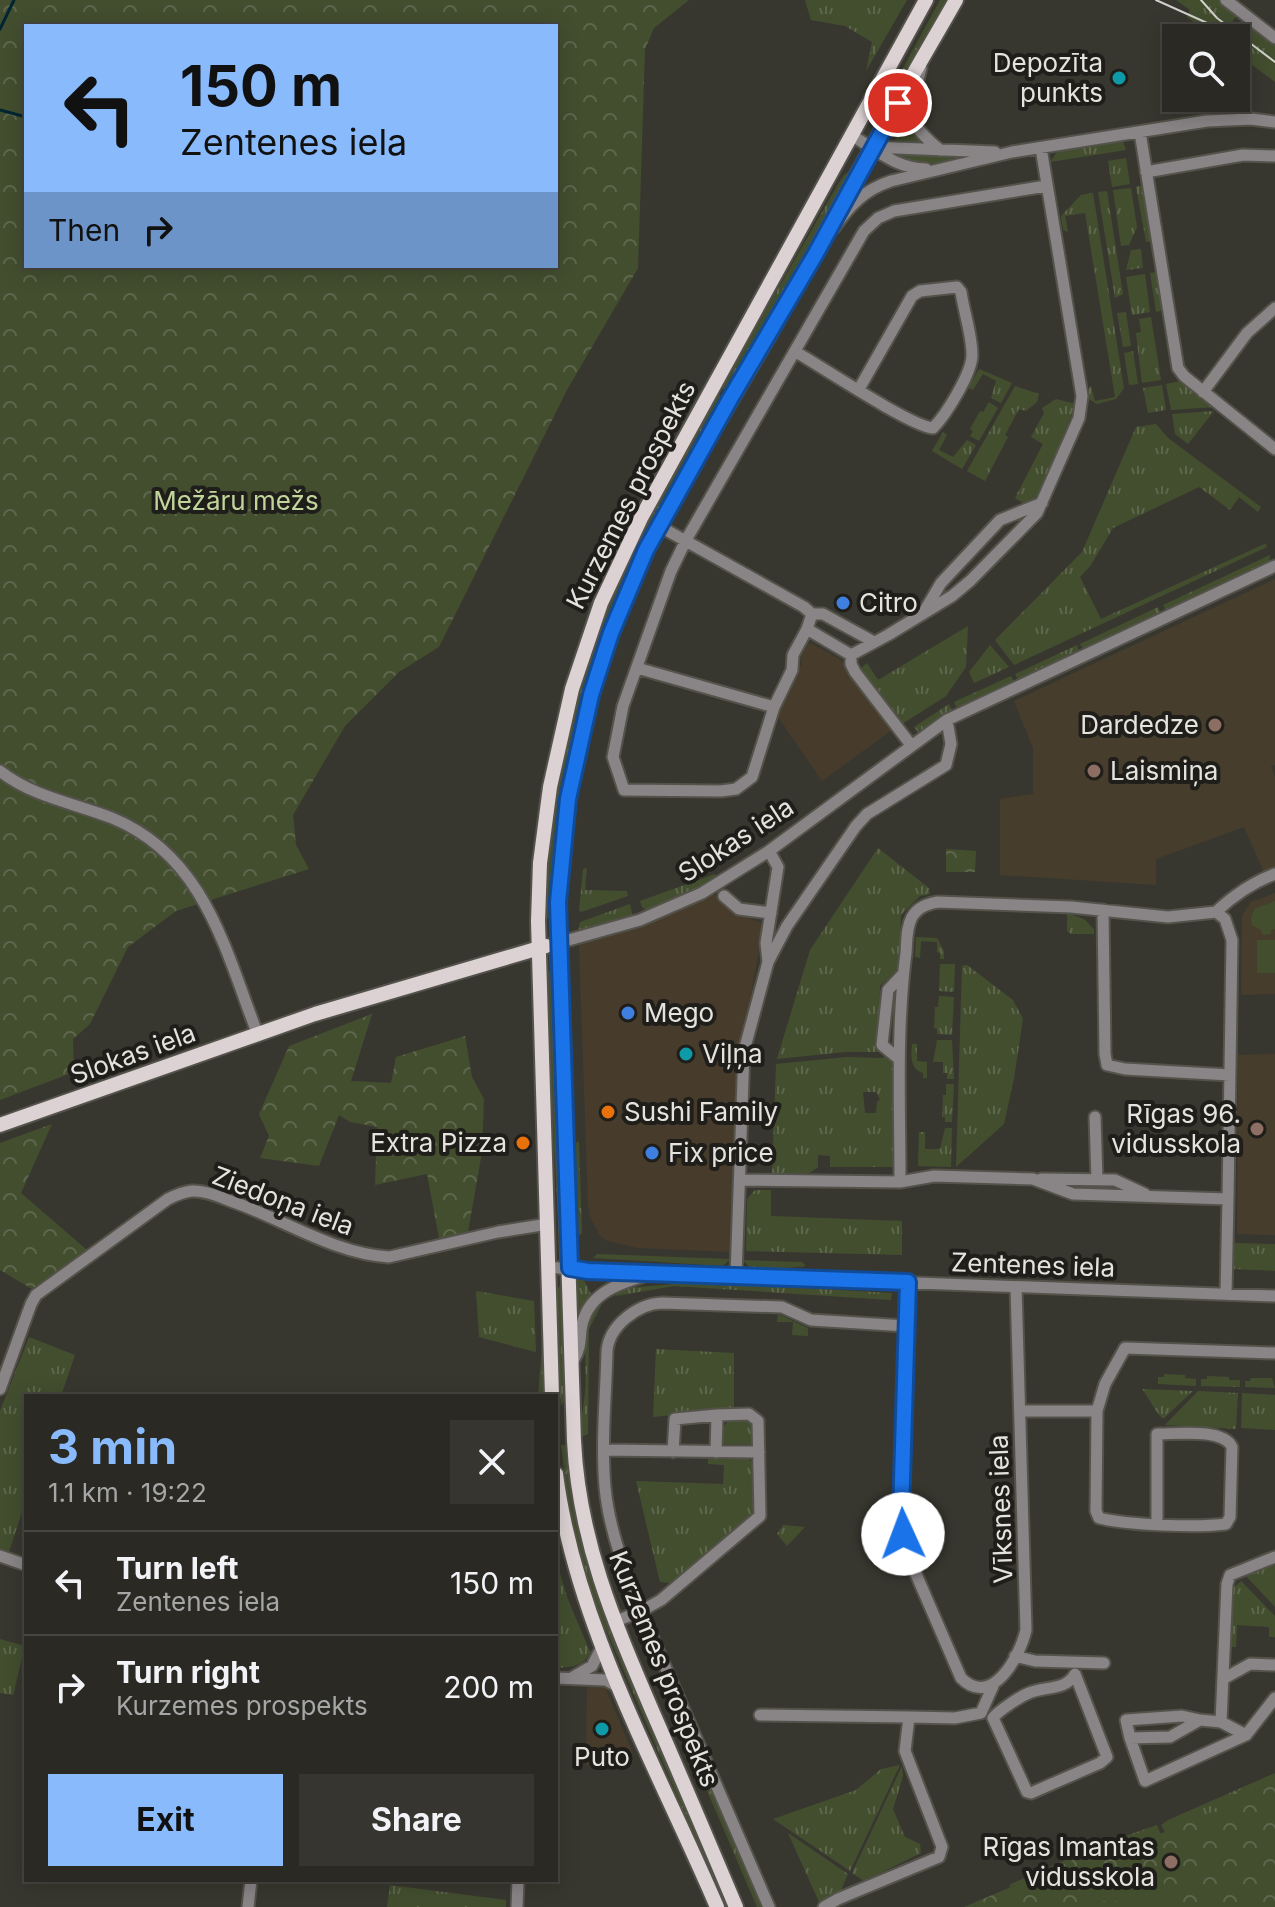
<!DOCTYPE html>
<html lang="en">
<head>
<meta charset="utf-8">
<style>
	body { margin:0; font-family:Inter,sans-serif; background:#363530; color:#f1f3f6; height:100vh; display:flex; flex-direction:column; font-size:30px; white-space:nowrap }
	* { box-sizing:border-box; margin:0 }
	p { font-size:26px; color:#a5a6a6 }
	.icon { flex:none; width:44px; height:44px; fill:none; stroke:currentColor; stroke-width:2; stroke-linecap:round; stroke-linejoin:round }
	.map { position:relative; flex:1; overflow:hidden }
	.drawer { position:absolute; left:24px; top:1394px; width:534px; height:488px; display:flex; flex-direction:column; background:#2a2923; border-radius:0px; box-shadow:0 4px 20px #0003,0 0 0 2px #464541 }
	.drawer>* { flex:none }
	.banner { position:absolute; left:24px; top:24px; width:534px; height:244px; border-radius:0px; box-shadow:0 4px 20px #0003,0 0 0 2px #464541; background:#88bafc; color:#111; overflow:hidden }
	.controls { position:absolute; left:1162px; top:24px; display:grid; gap:16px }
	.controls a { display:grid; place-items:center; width:88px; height:88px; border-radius:0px; background:#2a2923; box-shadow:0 4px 20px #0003,0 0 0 2px #464541; font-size:40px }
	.pin { position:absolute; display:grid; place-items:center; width:68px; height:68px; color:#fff; margin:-34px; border:4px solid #fff; border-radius:50%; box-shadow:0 2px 8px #0007 }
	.me { position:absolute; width:88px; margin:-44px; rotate:358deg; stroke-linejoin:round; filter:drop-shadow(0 0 6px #0008) }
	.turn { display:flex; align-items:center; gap:28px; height:168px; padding:0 24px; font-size:36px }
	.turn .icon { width:104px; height:104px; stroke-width:2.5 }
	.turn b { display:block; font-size:56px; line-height:68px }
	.then { display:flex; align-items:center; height:76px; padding:0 24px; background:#0003; gap:16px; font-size:30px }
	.round { display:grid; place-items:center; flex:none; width:84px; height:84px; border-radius:0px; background:#363530 }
	.head { display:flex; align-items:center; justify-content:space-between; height:136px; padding:0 24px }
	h1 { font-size:48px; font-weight:700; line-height:60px; color:#88bafc }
	.primary-button { display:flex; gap:16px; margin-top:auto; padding:16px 24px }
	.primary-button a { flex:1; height:92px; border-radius:0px; background:#88bafc; color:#111; font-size:32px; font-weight:700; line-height:92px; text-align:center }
	.primary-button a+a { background:#363530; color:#f1f3f6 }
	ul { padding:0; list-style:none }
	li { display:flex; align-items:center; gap:24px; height:104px; padding:0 24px; border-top:2px solid #464541 }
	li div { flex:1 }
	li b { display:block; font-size:30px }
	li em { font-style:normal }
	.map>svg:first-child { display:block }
	.commercial { fill:#473c2c }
	.education { fill:#463d2c }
	.grass { fill:url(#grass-tufts); fill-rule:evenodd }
	.forest { fill:url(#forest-crowns); fill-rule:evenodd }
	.pitch { fill:#434e2f }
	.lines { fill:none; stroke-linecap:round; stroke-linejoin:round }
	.stream { stroke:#002533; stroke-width:3 }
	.minor-casing { stroke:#54534b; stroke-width:15 }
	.major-casing { stroke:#54534b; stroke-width:18 }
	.minor { stroke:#898486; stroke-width:11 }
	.major { stroke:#dcd2d4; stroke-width:14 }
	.tram { stroke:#d3d2cc; stroke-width:2 }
	.route-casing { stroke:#114b97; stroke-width:20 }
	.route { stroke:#1a73e8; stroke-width:14 }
	.culture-dot { fill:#0f9aa8; stroke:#1f1e1a; stroke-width:3 }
	.shop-dot { fill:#3f7fe0; stroke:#1f1e1a; stroke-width:3 }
	.education-dot { fill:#8d6e63; stroke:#1f1e1a; stroke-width:3 }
	.food-dot { fill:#e8710a; stroke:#1f1e1a; stroke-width:3 }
	.labels { text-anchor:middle; stroke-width:8; stroke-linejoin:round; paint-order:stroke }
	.poi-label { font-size:26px; fill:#e4e3de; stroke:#1f1e1a; text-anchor:start }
	.street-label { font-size:26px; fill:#e4e3de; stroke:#1f1e1a }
	.park-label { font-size:26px; fill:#c1d59b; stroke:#1f1e1a }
</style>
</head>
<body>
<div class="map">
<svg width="1275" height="1907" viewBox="0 0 1275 1907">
	<defs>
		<pattern id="grass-tufts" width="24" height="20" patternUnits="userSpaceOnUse" patternTransform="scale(2)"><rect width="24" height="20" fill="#434e2f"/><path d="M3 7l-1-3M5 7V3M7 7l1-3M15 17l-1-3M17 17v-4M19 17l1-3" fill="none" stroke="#5e674d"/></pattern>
		<pattern id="forest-crowns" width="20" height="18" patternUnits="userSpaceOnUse" patternTransform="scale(2)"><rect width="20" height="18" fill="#434e2f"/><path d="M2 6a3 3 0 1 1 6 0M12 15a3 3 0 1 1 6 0" fill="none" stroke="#5e674d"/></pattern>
	</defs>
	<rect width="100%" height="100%" fill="#38372f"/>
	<path class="commercial" d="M810,643L840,659L892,730L822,781L778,717L784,698L802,664L800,656L807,644Z
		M714,894L734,913L764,924L738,1064L732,1252L638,1248L608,1241L601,1237L590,1217L588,1204L579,944L657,920Z
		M587,1687H605L633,1754L586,1765Z"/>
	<path class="education" d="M1275,579V765L1271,766L1275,777V869L1264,873L1244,827L1156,859V885L1000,875V799L1033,794V748L1014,701Z
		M1275,893V994L1241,995L1242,915L1251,902Z
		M1275,1054V1235L1237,1234L1238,1055Z"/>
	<path class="grass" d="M805,0H907L866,71L872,42L845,26L811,20Z
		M940,0H946L885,112L884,103L889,94Z
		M1176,0H1218L1237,15L1220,38H1215L1187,17L1190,10Z
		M1242,20L1275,45V82L1236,53V38H1228Z
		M907,118L915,135L920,140L919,143L894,142Z
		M1123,141L1126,150L1050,162L1057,152Z
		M901,153L949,156L953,158C930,168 912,164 891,155Z
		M1126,158L1130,184L1112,187L1108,161Z
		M854,168L739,370L728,392L721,388L838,184L844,175Z
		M1143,185L1153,241L1146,242L1136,187Z
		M1131,188L1137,227L1129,245L1121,246L1113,190Z
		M1107,191L1123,294L1115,298L1098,192Z
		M1093,193L1124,388L1116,399L1097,404L1089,399L1088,390L1091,386L1095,401L1115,397L1085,213L1065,216L1068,232L1063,230L1061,216L1081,195Z
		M1141,249L1143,268L1126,270L1131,250Z
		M1157,272L1163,310L1156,312L1150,273Z
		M1145,274L1150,312L1132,315L1126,277Z
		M1126,312L1131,346L1123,347L1117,313Z
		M1151,317L1161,380L1142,383L1136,333L1141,332L1139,319Z
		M1133,351L1138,384L1129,385L1124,353Z
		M979,369L1012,383L1001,403L991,398L996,381L983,374L973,390L968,388Z
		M1181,381L1213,404L1214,407L1171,410L1166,384Z
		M1162,385L1166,410L1148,413L1143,388Z
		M1015,386L1039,394L1037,402L1026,411L1019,409L1005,435L1008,437L985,481L967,471Z
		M718,394L724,398L604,639L553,918H545C547,811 567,703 608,604C638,531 679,462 718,394Z
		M1056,399L1076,404L1043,486L1036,498L1026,505L1015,498L1043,444L1031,437L1044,413L1042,408Z
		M989,402L998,408L979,441L970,436L973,431L970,429L980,411L983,412Z
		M1214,411L1188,444L1175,434L1172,414Z
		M1156,424L1168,438L1261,507L1258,512L1239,497L1230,510L1199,487L1113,528L1091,565L1080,577L1101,619L1262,545L1266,544L1267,547L1014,665L995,640L1082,552L1136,427Z
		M943,432L947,435L939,450L953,457L967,440L976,445L962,469L932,451Z
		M1270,555L1269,563L1166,611L1163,605Z
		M1158,607L1161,613L1083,649L1080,644Z
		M968,626L966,667L946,696L902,724L861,668L867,663L878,680Z
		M990,645L1009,667L974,683L969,672Z
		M1077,645L1079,651L1018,680L1015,674Z
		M1011,676L1014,681L957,709L954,702Z
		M949,704L952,711L918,732L914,727Z
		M878,848L929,888L930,894L920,896L901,915L899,968L880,986L879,1052H845L777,1059L810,950Z
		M587,868L585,890L627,891L628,896L581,912L579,910L583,869Z
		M715,874L717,878L686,895L646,910L642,907L640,901Z
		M630,904L633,917L580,933L578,930L580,922Z
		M1067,913L1084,919L1094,929V934H1071L1067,931Z
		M916,937L937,938L944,951V959H940V953L937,952V942L921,941L920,958L915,957Z
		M940,964H955L954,992L939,991Z
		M967,965L1013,1000L1023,1019L1014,1078L1004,1124L956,1167L962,966Z
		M545,971H554L564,1239H559Z
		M939,996L954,997L952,1035L937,1034V1029L934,1028L935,1007H938Z
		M937,1040H952L954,1079H947V1073H943V1062H933Z
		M912,1044H917V1061L927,1062V1078H923V1073C910,1069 911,1056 912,1044Z
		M886,1056L893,1062L895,1070L894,1167H830V1156L818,1155V1167L810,1173H772L776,1064L847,1057L882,1058ZM863,1092H876L880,1100L877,1101L876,1113H865Z
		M946,1084H954L952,1122H945V1117H942L943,1095H946Z
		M945,1128H952L951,1167L918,1166L919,1132H925V1149H940Z
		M579,1141L582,1233L576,1238L572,1146Z
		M755,1190H771V1216L902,1221V1255L746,1251L747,1199Z
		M1234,1243L1275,1244V1271L1234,1269Z
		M541,1246L547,1396H538L542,1347Z
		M597,1254L730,1259L723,1266L593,1258Z
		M743,1260L802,1262L806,1266L776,1269H751Z
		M564,1278L568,1392L561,1406L556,1292Z
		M578,1280H584L592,1296L581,1312L578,1311Z
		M673,1284H735L892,1293L891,1300L674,1286L616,1296L615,1293L628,1288Z
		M476,1291L534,1301L536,1352L479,1337Z
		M599,1303L601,1306L589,1329L588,1434L581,1437C580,1422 584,1407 585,1391C588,1358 578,1333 599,1303Z
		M778,1314L808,1328V1336L792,1335L793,1322H777Z
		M29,1337L75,1355L61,1396H26V1500L9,1552L0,1550V1411Z
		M656,1349L734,1353V1409L653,1417Z
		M1164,1374L1185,1375V1378L1196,1379V1386L1158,1384V1377H1164Z
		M1207,1376L1229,1377V1380H1240V1387L1201,1386V1379H1207Z
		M1251,1378H1272L1275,1388L1245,1387V1381H1250Z
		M1142,1389L1193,1391L1163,1419C1154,1410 1150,1399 1142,1389Z
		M1198,1391L1238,1393L1236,1429L1165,1425Z
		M1242,1393L1275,1395V1430L1241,1428Z
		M730,1418C754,1418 755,1421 754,1444H722L723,1428Z
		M561,1445H568L573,1504L593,1586L722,1892L719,1894L587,1585L572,1533Z
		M708,1458H748L753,1464V1514L671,1583L660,1582L636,1481L723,1484L724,1465L708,1464Z
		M783,1525L805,1527L787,1546L777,1534Z
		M556,1560L567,1597L590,1652C584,1667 570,1667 556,1668V1620L558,1618Z
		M1275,1564V1607L1246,1576Z
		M1241,1581L1275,1616V1637H1269V1627L1237,1625L1236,1647H1228L1233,1588Z
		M0,1639L25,1646L13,1695L0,1693Z
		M695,1749L762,1907H757L690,1751Z
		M900,1765L850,1871L773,1819L856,1790L881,1769Z
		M902,1766L903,1776L893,1809L905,1837L920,1844L921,1853L864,1881L852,1873Z
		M1275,1773V1786L1166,1834L1161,1825L1168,1820Z
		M1157,1825L1162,1837L1009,1887L1011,1884L1102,1844Z
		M788,1833L848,1874L841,1890L819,1902Z
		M390,1885L506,1900V1907H387Z"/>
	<path class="forest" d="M0,0H689L654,28L645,49L638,268L567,390L439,647L399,672L345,726L293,815L296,845L309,869L176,911L128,947L90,1024L73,1039L74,1072L0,1100ZM26,26H556V266H26Z
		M946,849L976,851L975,872H946Z
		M372,1014L351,1081L391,1083L396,1057L465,1036L472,1077L484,1099L482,1152L468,1232L439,1238L427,1174L375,1185L377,1127L350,1122L339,1115L319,1166L260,1158L269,1136L259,1114L289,1046Z
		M52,1124L21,1193L87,1250L32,1289L0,1270V1143Z
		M1275,1774V1907H964L1147,1829L1153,1837L1238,1801L1235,1792Z"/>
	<path class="pitch" d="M1275,901V929L1271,930V934L1263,935L1261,930L1252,925L1251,919L1254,909Z
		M1257,940H1275V973H1257Z
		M1096,1867L1164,1868L1163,1902L1095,1901Z"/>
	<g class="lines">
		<path class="stream" d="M0,29L14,0
			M0,110L26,117
			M511,1907L512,1880"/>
		<defs>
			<path id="minor" d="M1226,0L1275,38
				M921,68C910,113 902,119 940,150
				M1140,132L1178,368L1184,376L1275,449
				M851,135C877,150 895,168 926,169
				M872,147L995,152
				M1146,172L1243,155L1275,156
				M834,228C850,205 864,190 891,181L1012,152L1207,121L1251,119L1275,122
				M796,352C822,367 910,426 933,428C946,415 972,373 972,355C972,335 964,312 961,292L957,287L920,291L912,296L859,389
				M1203,392L1247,333L1275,308
				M659,526L804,607L812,614H823L874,642
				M925,610L941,583L1000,520L1042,503
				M812,614L807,629L793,655L792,670L774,707L752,777L736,789L721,791L624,790L613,757L623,706L671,571L686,540L864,231L878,218L894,211L1046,186
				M807,629L851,655
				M637,668L774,707
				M911,745L855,672L851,664V655L888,635L952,596L970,581L1037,513L1079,418L1082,396L1041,148
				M0,771C33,797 74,803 112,818C205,856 225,950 258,1035
				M724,896L739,909L771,913
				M1103,910L1105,1054L1107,1065L1125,1069L1230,1075
				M1216,912C1234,895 1251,883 1275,874
				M558,943L640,920L702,893L769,851L947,720L1275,566
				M768,962L766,943L778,867L769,851
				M899,1059L882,1045L888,990L903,974
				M1095,1117L1097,1180
				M1041,1179L1115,1180L1145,1194
				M740,1180L900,1182
				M549,1267L588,1271L1275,1296
				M736,1276L744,1051L768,962L787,926L856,826L867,814L946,765L951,744L947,720
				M908,1282L901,1513L903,1544L961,1678C992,1709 1020,1656 1026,1630L1016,1287
				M1226,1294L1228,1199L1232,940L1225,919L1216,912L1168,917L1071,907L938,902C927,904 918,907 912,917C906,928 907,942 906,953C896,1029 900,1106 900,1182L934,1176L1033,1179L1073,1194L1228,1199
				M573,1361C580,1350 580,1342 581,1330C586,1294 617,1284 647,1275
				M0,1389L31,1304L36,1295L168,1199C176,1195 183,1192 192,1191C207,1190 224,1199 239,1204C287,1222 337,1254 389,1257L498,1232L548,1224
				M1020,1411H1097
				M605,1450L759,1452
				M673,1452L675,1419L717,1415
				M716,1452L717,1415L749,1414L758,1421L760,1516L661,1600L641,1611L769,1907
				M901,1518H884L885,1542H903
				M1157,1523V1434C1177,1434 1223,1428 1232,1447L1230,1517L1226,1524C1196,1528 1128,1525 1099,1518L1096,1511L1097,1411L1105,1384L1125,1348L1275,1353
				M0,1556L26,1565
				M614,1622L641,1611C625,1571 609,1530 605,1487C601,1442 606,1395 607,1351C609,1326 637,1304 662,1303L782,1307L811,1320L906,1326
				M1015,1656L1035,1661L1104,1663
				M1075,1674L1107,1757L1100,1763L1031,1793L1027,1792L993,1718C998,1711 1021,1696 1029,1693C1044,1686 1066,1691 1075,1674Z
				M573,1677L592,1666L603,1645
				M556,1678L606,1680L620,1688
				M1223,1679L1250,1664L1275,1665
				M760,1715L909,1717
				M1221,1722L1227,1584L1230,1575L1275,1557
				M1246,1735L1221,1722L1200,1720L1170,1737L1130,1738L1145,1781L1246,1735L1275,1698
				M1130,1738L1126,1720L1182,1716L1200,1720
				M248,1907L251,1880
				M517,1907L518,1880
				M824,1907L838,1899L939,1857L942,1847L905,1751L909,1717L955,1718L981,1713L993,1686"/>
			<path id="major" d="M0,1125L315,1014L546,946
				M552,1396L538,921L540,863L550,787L572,689L601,603L641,518L926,0
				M556,1474C575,1623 658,1769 717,1907
				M736,1907C709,1843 682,1779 654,1715C615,1624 579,1542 574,1441L558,943C557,808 586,672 647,550C686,472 733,399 776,323C809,265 839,206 872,148C899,98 928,49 956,0"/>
		</defs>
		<use href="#minor" class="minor-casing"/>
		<use href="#major" class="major-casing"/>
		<use href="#minor" class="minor"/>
		<use href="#major" class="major"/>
		<path class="tram" d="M1156,0L1225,31
			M1201,0L1217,18L1275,62"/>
	</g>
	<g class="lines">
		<defs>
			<path id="route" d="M898,103L815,255L730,399L646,550L611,633L591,695L568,799L558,902L570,1268L588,1271L908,1282L901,1513L903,1534"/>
		</defs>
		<use href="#route" class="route-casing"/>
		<use href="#route" class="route"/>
	</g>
	<g class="culture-dot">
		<circle cx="1119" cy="78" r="8"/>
		<circle cx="686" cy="1054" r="8"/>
		<circle cx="602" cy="1729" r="8"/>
	</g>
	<g class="shop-dot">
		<circle cx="843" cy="603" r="8"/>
		<circle cx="628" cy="1013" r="8"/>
		<circle cx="652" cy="1153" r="8"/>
	</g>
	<g class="education-dot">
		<circle cx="1215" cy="725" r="8"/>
		<circle cx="1094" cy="771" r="8"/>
		<circle cx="1257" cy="1129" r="8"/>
		<circle cx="1171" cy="1862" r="8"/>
	</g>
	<g class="food-dot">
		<circle cx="608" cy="1112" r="8"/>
		<circle cx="523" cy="1143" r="8"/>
	</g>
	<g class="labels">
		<g class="poi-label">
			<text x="1103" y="72" text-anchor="end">Depozīta<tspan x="1103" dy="30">punkts</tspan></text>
			<text x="859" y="612">Citro</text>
			<text x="1199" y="734" text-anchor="end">Dardedze</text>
			<text x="1110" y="780">Laismiņa</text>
			<text x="644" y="1022">Mego</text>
			<text x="702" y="1063">Viļņa</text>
			<text x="624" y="1121">Sushi Family</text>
			<text x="1241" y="1123" text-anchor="end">Rīgas 96.<tspan x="1241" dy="30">vidusskola</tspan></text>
			<text x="507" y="1152" text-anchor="end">Extra Pizza</text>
			<text x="668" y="1162">Fix price</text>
			<text x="602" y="1766" text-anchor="middle">Puto</text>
			<text x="1155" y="1856" text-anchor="end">Rīgas Imantas<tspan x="1155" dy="30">vidusskola</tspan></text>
		</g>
		<g class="street-label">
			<text transform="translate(631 495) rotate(-63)" y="9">Kurzemes prospekts</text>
			<text transform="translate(736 840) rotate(-33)" y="9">Slokas iela</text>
			<text transform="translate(133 1054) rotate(-20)" y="9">Slokas iela</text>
			<text transform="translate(283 1201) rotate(21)" y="9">Ziedoņa iela</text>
			<text transform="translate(1033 1265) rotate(2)" y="9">Zentenes iela</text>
			<text transform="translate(1001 1509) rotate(-92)" y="9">Vīksnes iela</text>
			<text transform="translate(664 1669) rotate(68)" y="9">Kurzemes prospekts</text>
		</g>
		<g class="park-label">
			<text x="236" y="510">Mežāru mežs</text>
		</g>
	</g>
</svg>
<div class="controls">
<a><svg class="icon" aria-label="search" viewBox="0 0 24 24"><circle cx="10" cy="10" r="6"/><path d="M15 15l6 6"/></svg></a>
</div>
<div class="pin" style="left:898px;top:103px;background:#d93025"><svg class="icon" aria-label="arrive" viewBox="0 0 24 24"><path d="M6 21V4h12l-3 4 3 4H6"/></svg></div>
<svg class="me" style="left:903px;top:1534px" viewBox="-20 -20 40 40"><circle r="19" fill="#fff"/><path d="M0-13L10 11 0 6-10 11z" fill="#1a73e8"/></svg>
<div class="banner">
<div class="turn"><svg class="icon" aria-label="left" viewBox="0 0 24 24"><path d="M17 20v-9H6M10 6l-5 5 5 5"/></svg><div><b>150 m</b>Zentenes iela</div></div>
<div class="then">Then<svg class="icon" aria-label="right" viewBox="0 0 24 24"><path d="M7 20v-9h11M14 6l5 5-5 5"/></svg></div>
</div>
<section class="drawer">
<div class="head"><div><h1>3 min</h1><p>1.1 km · 19:22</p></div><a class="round"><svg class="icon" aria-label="close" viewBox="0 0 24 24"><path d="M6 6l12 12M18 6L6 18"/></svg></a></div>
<ul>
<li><svg class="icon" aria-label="left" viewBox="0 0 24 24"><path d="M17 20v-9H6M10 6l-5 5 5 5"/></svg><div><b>Turn left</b><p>Zentenes iela</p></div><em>150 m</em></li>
<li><svg class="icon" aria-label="right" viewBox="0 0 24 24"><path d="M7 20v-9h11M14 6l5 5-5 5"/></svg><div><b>Turn right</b><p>Kurzemes prospekts</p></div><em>200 m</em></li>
</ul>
<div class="primary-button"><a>Exit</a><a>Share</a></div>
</section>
</div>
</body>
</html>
